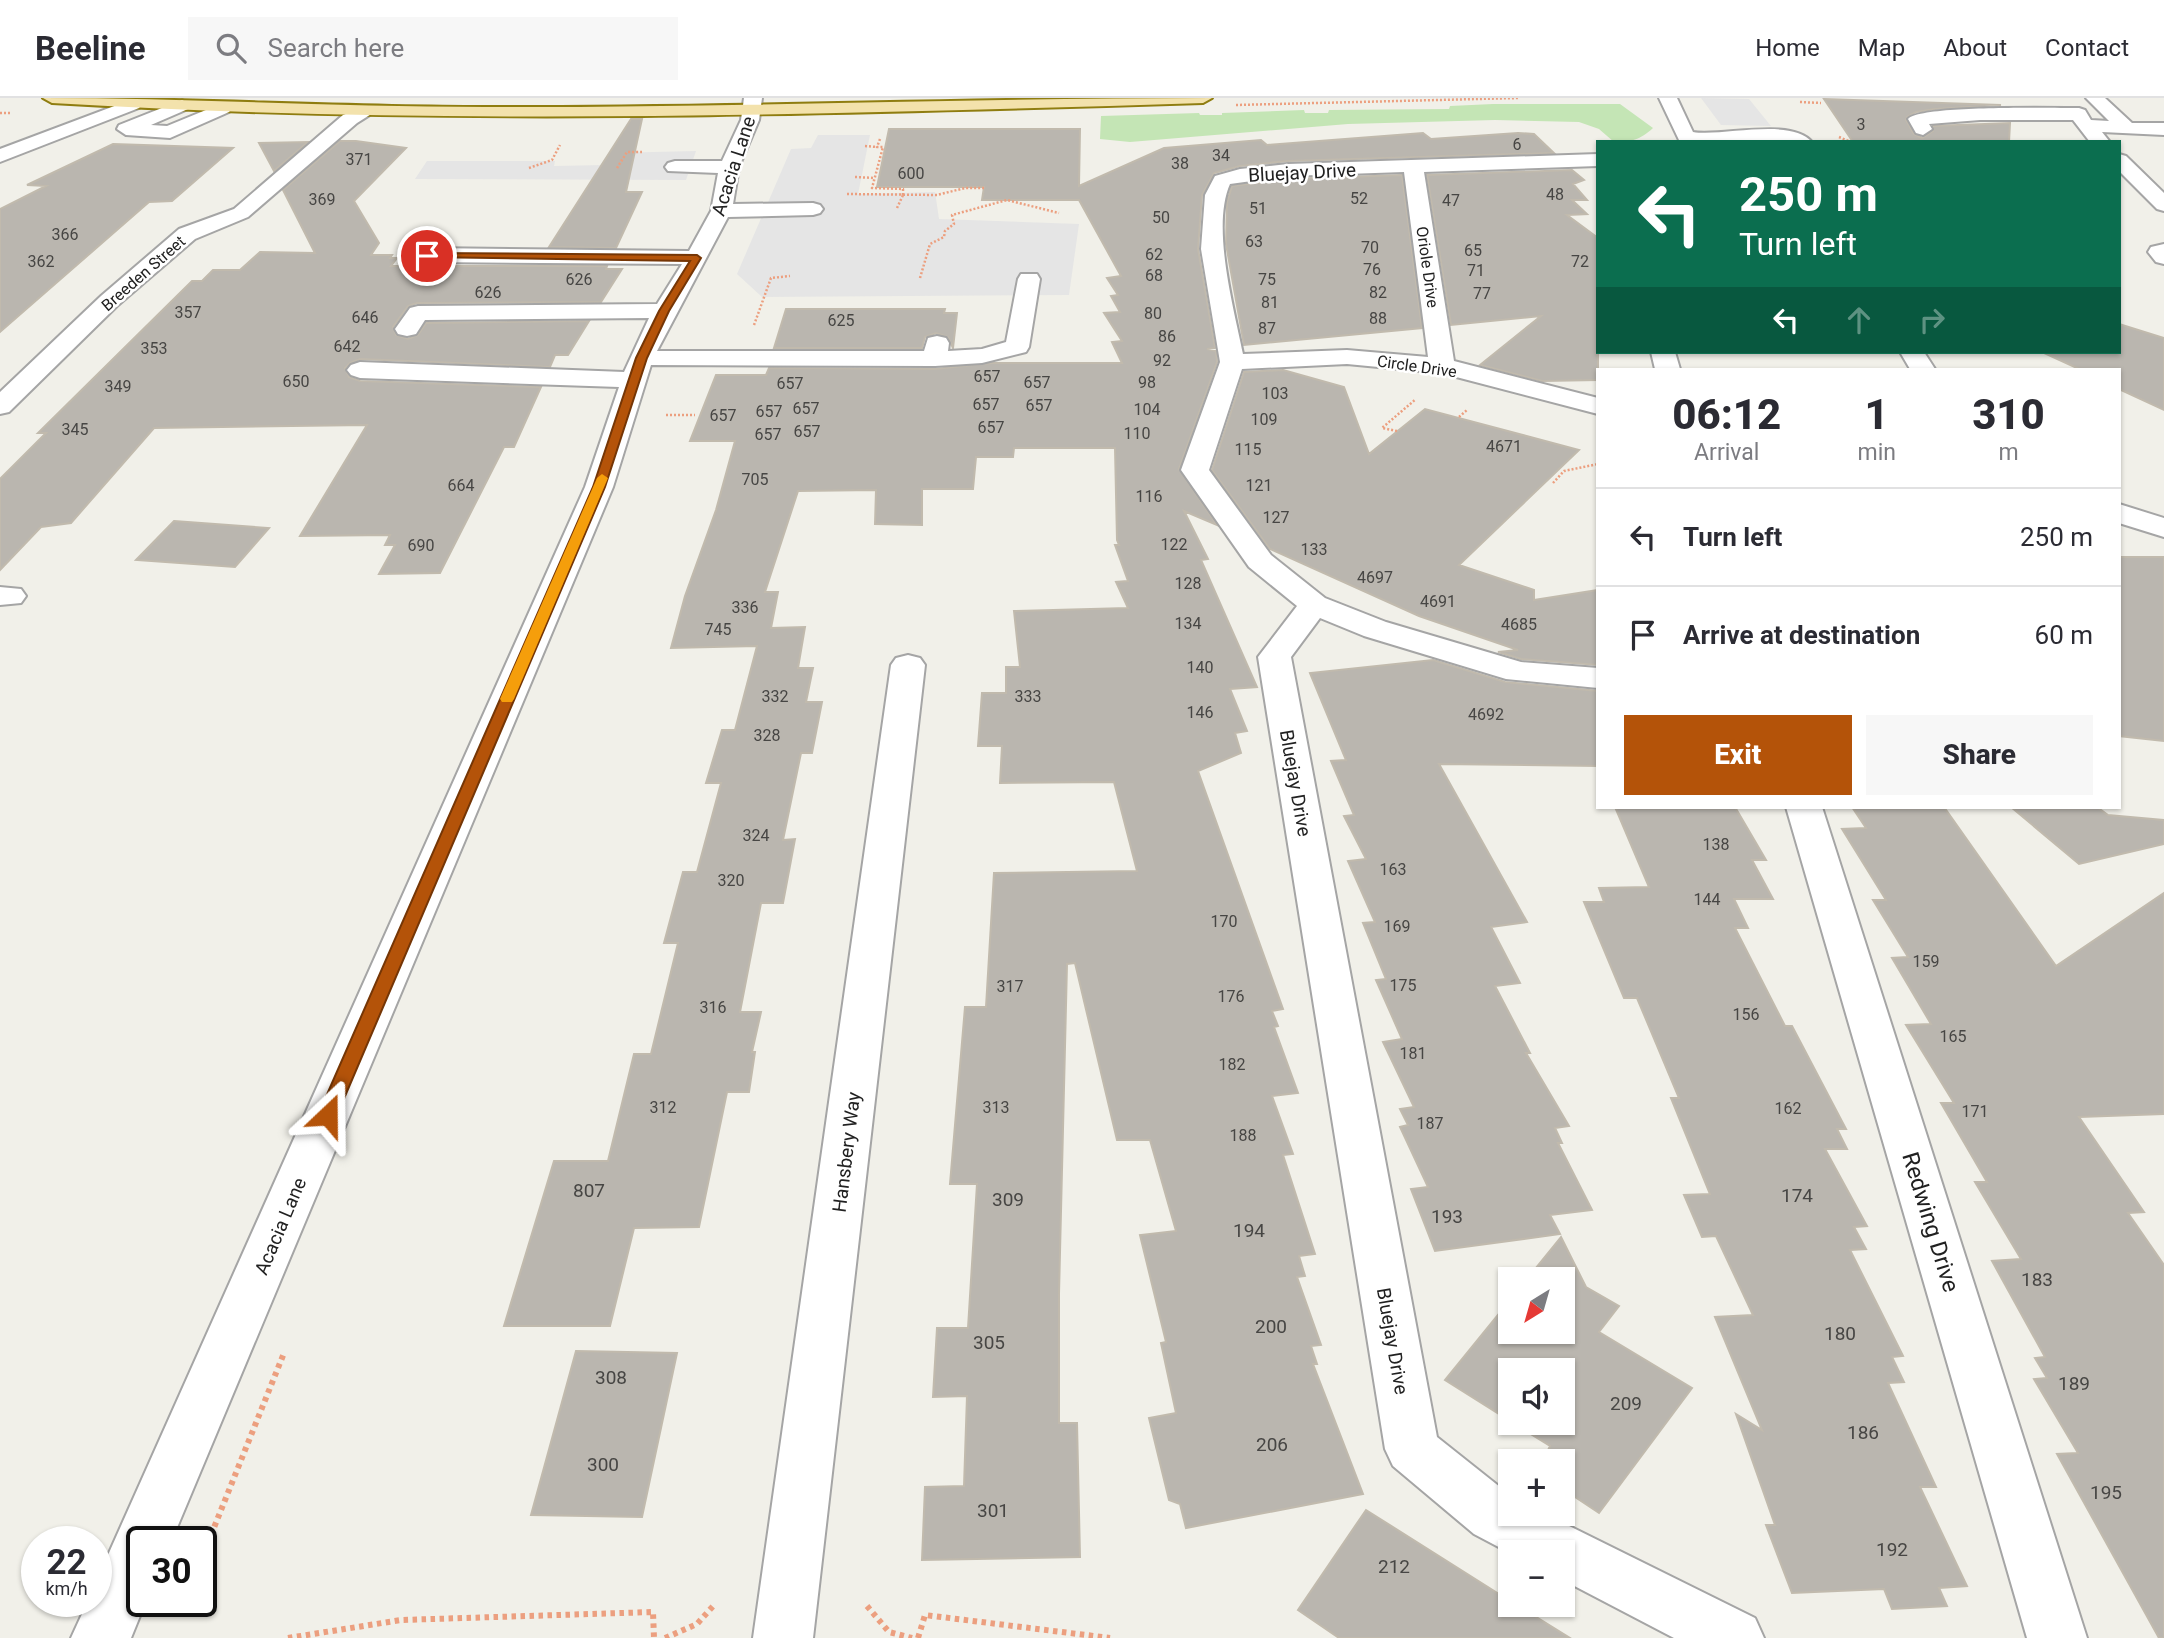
<!DOCTYPE html>
<html lang="en">
<head>
<meta charset="utf-8">
<style>
	body { margin:0; font-family:Roboto,sans-serif; background:#f7f7f7; color:#2b2b33; height:100vh; display:flex; flex-direction:column; font-size:26px; white-space:nowrap }
	* { box-sizing:border-box; margin:0 }
	p { font-size:23px; color:#7c7c81 }
	.icon { flex:none; width:38px; height:38px; fill:none; stroke:currentColor; stroke-width:2; stroke-linecap:round; stroke-linejoin:round }
	.map { position:relative; flex:1; overflow:hidden }
	.sheet { position:absolute; left:1596px; top:270px; width:525px; height:441px; display:flex; flex-direction:column; background:#fff; border-radius:0px; box-shadow:0 2px 5px #0004 }
	.sheet>* { flex:none }
	.banner { position:absolute; left:1596px; top:42px; width:525px; height:214px; border-radius:0px; box-shadow:0 2px 5px #0004; background:#0b6e4f; color:#fff; overflow:hidden }
	.needle { width:46px; rotate:217deg }
	.controls { position:absolute; left:1498px; top:1169px; display:grid; gap:14px }
	.controls a { display:grid; place-items:center; width:77px; height:77px; border-radius:0px; background:#fff; box-shadow:0 2px 5px #0004; font-size:35px }
	.speed { position:absolute; left:21px; top:1428px; display:flex; gap:14px; font-size:35px; font-weight:700; text-align:center }
	.speed>* { display:grid; place-content:center; width:91px; height:91px; border-radius:50%; background:#fff; box-shadow:0 2px 5px #0004; line-height:1 }
	.speed small { font-size:18px; font-weight:400 }
	.speed .limit { border:4px solid #111; border-radius:10px; background:#fff; color:#111 }
	.pin { position:absolute; display:grid; place-items:center; width:60px; height:60px; color:#fff; margin:-30px; border:4px solid #fff; border-radius:50%; box-shadow:0 2px 7px #0007 }
	.me { position:absolute; width:77px; margin:-38px; rotate:23deg; stroke-linejoin:round; filter:drop-shadow(0 0 5px #0008) }
	.turn { display:flex; align-items:center; gap:24px; height:147px; padding:0 28px; font-size:32px }
	.turn .icon { width:91px; height:91px; stroke-width:2.5 }
	.turn b { display:block; font-size:49px; line-height:60px }
	.lanes { display:flex; align-items:center; height:66px; padding:0 28px; background:#0003; justify-content:center; gap:35px; direction:ltr }
	.lanes .off { opacity:.35 }
	.eta { display:flex; justify-content:space-evenly; align-items:center; height:119px; text-align:center }
	.eta b { font-size:42px; font-weight:800; line-height:49px }
	.action { display:flex; gap:14px; margin-top:auto; padding:14px 28px }
	.action a { flex:1; height:80px; border-radius:0px; background:#b45309; color:#fff; font-size:28px; font-weight:800; line-height:80px; text-align:center }
	.action a+a { background:#f7f7f7; color:#2b2b33 }
	ul { padding:0; list-style:none }
	li { display:flex; align-items:center; gap:21px; height:98px; padding:0 28px; border-top:2px solid #e1e1e2 }
	li div { flex:1 }
	li b { display:block; font-size:26px }
	li em { font-style:normal }
	header { display:flex; align-items:center; gap:42px; box-sizing:border-box; height:98px; padding:0 35px; background:#fff; border-bottom:2px solid #e1e1e2 }
	header strong { font-size:33px }
	nav { display:flex; gap:38px; margin-inline-start:auto; font-size:24px }
	.search { width:490px; height:63px; background:#f7f7f7; display:flex; align-items:center; gap:18px; box-sizing:border-box; padding:0 24px; border-radius:0px; color:#7c7c81; font-size:26px }
	.map>svg:first-child { display:block }
	.grass { fill:#c4e5b5 }
	.parking { fill:#e5e5e5 }
	.building { fill:#bab6af; stroke:#c1baad; stroke-width:2 }
	.lines { fill:none; stroke-linecap:round; stroke-linejoin:round }
	.minor-casing { stroke:#a5a5a5; stroke-width:4 }
	.major-casing { stroke:#8f7d10; stroke-width:4 }
	.path-far1 { stroke:#ec9f7f; stroke-width:2.5; stroke-dasharray:2 2; stroke-linecap:butt }
	.path { stroke:#ec9f7f; stroke-width:6; stroke-dasharray:4.5 4.5; stroke-linecap:butt }
	.minor { fill:#fff; fill-rule:evenodd }
	.major { fill:#f3e2ac; fill-rule:evenodd }
	.route { fill:#b45309; stroke:#753606; stroke-width:2 }
	.slow { fill:#f59e0b }
	.labels { text-anchor:middle; stroke-width:5; stroke-linejoin:round; paint-order:stroke }
	.number-label { font-size:16px; fill:#474644 }
	.far-street-label { font-size:16px; fill:#212121; stroke:#fff }
	.street-label { font-size:19px; fill:#212121; stroke:#fff }
	.near-number-label { font-size:19px; fill:#474644 }
	.near-street-label { font-size:23px; fill:#212121; stroke:#fff }
</style>
</head>
<body>
<header>
<strong>Beeline</strong>
<div class="search"><svg class="icon" aria-label="search" viewBox="0 0 24 24"><circle cx="10" cy="10" r="6"/><path d="M15 15l6 6"/></svg>Search here</div>
<nav><a>Home</a><a>Map</a><a>About</a><a>Contact</a></nav>
</header>
<div class="map">
<svg width="2164" height="1540" viewBox="0 0 2164 1540">
	<rect width="100%" height="100%" fill="#f1f0e9"/>
	<path class="grass" d="M1493,6H1620L1653,30C1640,42 1631,44 1614,44L1599,31L1579,24L1495,22L1348,26L1130,44L1100,41L1101,18L1199,15L1200,17H1222V15L1304,12L1305,15H1328L1329,12L1449,11L1450,8Z"/>
	<path class="parking" d="M1701,0L1749,1L1771,28L1721,27Z
		M818,37H870L858,96L935,94L939,121L1079,126L1069,197L762,199L737,176L791,51L811,50Z
		M696,53L686,82L415,81L427,63H555L554,68L605,67L610,55Z"/>
	<path class="building" d="M1824,1L2001,7L1935,11L1916,14L1907,19L1906,22L1914,36L1922,40L1933,33V28L2010,25L2009,44H1853Z
		M631,21H642L626,94H642L616,150L549,149Z
		M889,31H1080L1079,88L1164,50L1261,42L1267,47L1423,35L1431,41L1518,35L1534,36L1554,55L1288,63L1240,68L1214,75L1202,97L1198,151L1215,250L1207,251L1216,253L1217,264L1179,371L1217,427L1184,413L1208,461L1201,462L1257,589L1230,591L1247,633L1235,635L1241,655L1198,673L1283,911L1272,913L1278,928L1274,929L1298,995L1272,998L1293,1056L1283,1057L1315,1156L1299,1158L1305,1178L1297,1179L1321,1247L1311,1248L1317,1266H1313L1363,1396L1186,1430L1180,1406L1169,1402L1149,1320L1176,1315L1161,1245L1166,1244L1140,1137L1176,1133L1150,1042H1117L1075,865L1067,866L1059,1196V1325H1077L1080,1459L922,1462L925,1389L964,1388L967,1298L933,1299L937,1230H968L977,1086H950L965,909H986L994,775L1137,773L1114,684L1000,685L1002,648H978L982,595H1006V569H1020L1014,513L1128,510L1116,484L1128,483L1115,447H1119L1117,442L1115,350H1014L1013,359H976L973,391H922V427L875,426L876,392L798,393L765,494H778L771,530L805,529L798,570H813L806,604H822L812,655H801L783,742L795,741L783,805H761L740,914H761L752,954H755L749,994H727L699,1129L634,1130L610,1228H504L554,1063H608L634,956H651L678,845H664L683,774H697L721,685H706L722,632H735L757,548L671,550L685,498L716,412L735,343H690L716,277H766L769,270L935,271L992,265H1122L1112,244L1122,243L1104,215L1120,214L1111,198L1118,197L1107,180L1121,178L1079,102H982L984,89H877Z
		M340,43H356L406,50L354,103L379,145L371,157H392L390,160H397L391,168H607L606,171H622L601,204L417,205L408,208L393,229L396,237L408,241L418,237L426,225L589,223L568,257H555L550,269L360,261L350,265L345,270L349,279L360,283L541,289L514,349H504L440,475L379,476L395,447H385L390,437L300,438L367,327L154,330L71,425L41,429L0,472V381L46,335H38L192,183H202L213,172H240L260,154L315,155L283,92Z
		M308,44L274,73L259,45Z
		M113,46L233,50L172,103L149,104L0,234V111L46,88L27,87Z
		M1572,72L1584,82L1573,86L1587,102H1572L1587,116L1567,117L1598,140V282L1542,283L1480,267L1541,218L1451,227L1427,77Z
		M1402,77L1422,230L1244,247L1226,146L1227,104L1232,88L1288,81Z
		M786,211H945L944,215H957L953,250L948,239L936,235L925,239L922,250H774Z
		M2119,226L2164,240V312L2119,291V271H2079L2042,254H2119Z
		M1283,272L1344,289L1369,356L1425,311L1579,352L1459,467L1534,492V502L1598,492V567L1521,561L1498,554L1518,552L1419,518L1270,451L1212,372L1244,274Z
		M174,423L269,430L235,469L136,462Z
		M2119,459H2164V643L2119,638Z
		M1433,562L1505,584L1598,593V668L1439,666L1527,824L1491,829L1520,885L1495,888L1530,955H1526L1569,1028L1555,1030L1562,1045H1558L1592,1112L1550,1117L1560,1136L1435,1153L1411,1091L1428,1089L1400,1029L1408,1027L1400,1011L1414,1009L1383,944L1402,941L1376,882L1386,881L1363,825L1375,824L1348,763L1366,761L1344,718L1354,717L1331,663L1346,662L1310,575Z
		M1615,709H1735L1766,762H1752L1773,801H1734L1748,830H1735L1785,928H1792L1846,1031H1837L1847,1051H1825L1867,1128L1854,1129L1866,1151L1850,1152L1903,1258L1892,1259L1904,1284L1888,1285L1936,1389H1920L1967,1488L1939,1490L1947,1508L1892,1511L1884,1491L1792,1495L1766,1427H1775L1736,1316L1762,1332L1715,1219L1753,1217L1716,1138L1702,1139L1684,1097L1710,1096L1671,1000H1679L1637,900H1624L1584,804H1604L1599,790L1649,789Z
		M1852,709H1944L2056,868L2164,795V1016L2079,1019L2144,1114L2128,1115L2164,1167V1540H2159L2057,1356L2078,1355L2034,1281L2047,1280L2035,1260L2045,1259L1992,1163L2021,1161L1975,1084H1987L1941,1005H1954L1906,927L1931,926L1892,860L1908,859L1873,802H1886L1842,731L1866,730Z
		M2011,709H2097L2108,717L2164,722V746L2079,766Z
		M1561,1139L1586,1189L1619,1208L1599,1234L1692,1290L1599,1415L1563,1391V1363H1543L1550,1348L1513,1325H1563V1272H1510V1323L1445,1282L1510,1202V1234H1563V1181H1527Z
		M576,1253L677,1255L642,1419L531,1417Z
		M1366,1412L1510,1503V1507H1517L1570,1540H1339L1298,1512Z"/>
	<g class="lines">
		<defs>
			<path id="minor" d="M744,0H762L759,22L739,69L733,106L813,105L820,107L823,111L820,115L813,117L728,119L657,253H924L928,240L937,238L946,240L949,245L948,253L982,251L1006,244L1018,181L1021,176H1037L1040,181L1029,249L1026,254L982,265L935,268L651,267L613,389L171,1444H142V1503H146L131,1540H71L88,1503H96V1484L585,389L619,289L360,280L351,277L347,272L351,267L360,264L624,274L649,220L425,222L416,236L407,238L398,236L395,231L410,210L418,208L657,206L682,166L427,164L419,162L416,157L419,152L427,150L689,153L711,113L718,75L668,73L665,69L668,65L675,63H722L741,22Z
				M1659,0H1677L1693,34C1722,39 1791,19 1812,44L1679,42Z
				M2086,0H2105L2132,25H2164V37L2102,34L2110,44H2090L2073,22H1980L1929,26L1932,31L1923,37L1916,35L1908,21C1919,7 2053,10 2079,10L2085,12L2091,22L2109,23Z
				M133,1L139,2L142,6L139,10L0,64V51Z
				M182,2L191,7L188,11L151,27L167,28L223,5L232,10L229,14L170,40L126,37L117,31L119,27Z
				M367,8L376,13L357,25L248,119L195,141L117,208L9,314L0,316V294L101,198L179,131L234,111L343,17Z
				M1598,56V68L1424,74L1454,263L1598,300V316L1441,275L1347,266L1242,271L1209,372L1271,457L1325,500L1386,524L1521,564L1598,570V590L1506,581L1364,538L1320,520L1291,559L1437,1339L1510,1397V1416H1545L1755,1520L1764,1540H1674L1563,1482V1454L1510,1455L1474,1436L1393,1368L1385,1351L1258,559L1297,508L1249,469L1181,372L1220,264L1201,151L1205,97L1215,78L1240,71L1288,66ZM1404,74L1428,259L1347,252L1243,256C1234,210 1211,129 1230,86L1288,78Z
				M2119,56L2126,58L2164,95V113L2157,111L2119,73Z
				M2164,146V166L2156,164L2148,154L2151,149Z
				M1651,254H1675L1680,271H1655Z
				M1900,254H1924L1935,271H1910Z
				M2119,406L2164,420V439L2119,425Z
				M0,489L21,491L26,498L21,505L0,507Z
				M908,557L920,560L925,567L813,1540H753L891,567L896,560Z
				M1786,709H1822L2087,1540H2027Z"/>
			<path id="major" d="M43,0C190,0 337,9 484,9C726,10 969,0 1212,0L1203,5C818,17 437,28 52,5Z"/>
		</defs>
		<use href="#minor" class="minor-casing"/>
		<use href="#major" class="major-casing"/>
		<path class="path-far1" d="M1800,4L1821,5
			M1236,7L1519,0
			M0,15H12
			M1839,39L1851,44
			M880,41L877,49H883L872,90L903,91V97
			M865,48L877,49
			M529,70L552,62L560,47
			M617,70L627,54H642
			M855,79L875,80
			M847,96L937,97L965,90H984
			M897,110L903,97
			M920,180L930,146L944,139L945,133L954,126L952,117L1007,102L1059,115
			M754,227L771,180L790,178
			M666,317H695
			M1459,319L1467,312
			M1397,333L1382,330L1416,301
			M1553,385L1564,373L1598,366"/>
		<path class="path" d="M201,1462L284,1255
			M171,1506L185,1503
			M867,1508L889,1534L912,1540
			M288,1540L401,1522L653,1514L654,1540
			M665,1540L697,1526L714,1507
			M918,1540L925,1517L1110,1540"/>
		<use href="#minor" class="minor"/>
		<use href="#major" class="major"/>
	</g>
	<path class="route" d="M427,155L697,157L701,160L669,213L647,260L605,389L337,1017L334,1022H321L318,1017L593,389L636,260L659,213L690,163L424,159V156Z"/>
	<path class="slow" d="M602,376L608,380L514,601L512,604H502L500,601L597,380Z"/>
	<g class="labels">
		<g class="number-label">
			<text x="1861" y="32">3</text>
			<text x="1517" y="52">6</text>
			<text x="1221" y="63">34</text>
			<text x="359" y="67">371</text>
			<text x="1180" y="71">38</text>
			<text x="911" y="81">600</text>
			<text x="1555" y="102">48</text>
			<text x="1359" y="106">52</text>
			<text x="322" y="107">369</text>
			<text x="1451" y="108">47</text>
			<text x="1258" y="116">51</text>
			<text x="1161" y="125">50</text>
			<text x="65" y="142">366</text>
			<text x="1254" y="149">63</text>
			<text x="1370" y="155">70</text>
			<text x="1473" y="158">65</text>
			<text x="1154" y="162">62</text>
			<text x="41" y="169">362</text>
			<text x="1580" y="169">72</text>
			<text x="1372" y="177">76</text>
			<text x="1476" y="178">71</text>
			<text x="1154" y="183">68</text>
			<text x="579" y="187">626</text>
			<text x="1267" y="187">75</text>
			<text x="488" y="200">626</text>
			<text x="1378" y="200">82</text>
			<text x="1482" y="201">77</text>
			<text x="1270" y="210">81</text>
			<text x="188" y="220">357</text>
			<text x="1153" y="221">80</text>
			<text x="365" y="225">646</text>
			<text x="1378" y="226">88</text>
			<text x="841" y="228">625</text>
			<text x="1267" y="236">87</text>
			<text x="1167" y="244">86</text>
			<text x="347" y="254">642</text>
			<text x="154" y="256">353</text>
			<text x="1162" y="268">92</text>
			<text x="987" y="284">657</text>
			<text x="296" y="289">650</text>
			<text x="1037" y="290">657</text>
			<text x="1147" y="290">98</text>
			<text x="790" y="291">657</text>
			<text x="118" y="294">349</text>
			<text x="1275" y="301">103</text>
			<text x="986" y="312">657</text>
			<text x="1039" y="313">657</text>
			<text x="806" y="316">657</text>
			<text x="1147" y="317">104</text>
			<text x="769" y="319">657</text>
			<text x="723" y="323">657</text>
			<text x="1264" y="327">109</text>
			<text x="991" y="335">657</text>
			<text x="75" y="337">345</text>
			<text x="807" y="339">657</text>
			<text x="1137" y="341">110</text>
			<text x="768" y="342">657</text>
			<text x="1504" y="354">4671</text>
			<text x="1248" y="357">115</text>
			<text x="755" y="387">705</text>
			<text x="461" y="393">664</text>
			<text x="1259" y="393">121</text>
			<text x="1149" y="404">116</text>
			<text x="1276" y="425">127</text>
			<text x="1174" y="452">122</text>
			<text x="421" y="453">690</text>
			<text x="1314" y="457">133</text>
			<text x="1375" y="485">4697</text>
			<text x="1188" y="491">128</text>
			<text x="1438" y="509">4691</text>
			<text x="745" y="515">336</text>
			<text x="1188" y="531">134</text>
			<text x="1519" y="532">4685</text>
			<text x="718" y="537">745</text>
			<text x="1200" y="575">140</text>
			<text x="775" y="604">332</text>
			<text x="1028" y="604">333</text>
			<text x="1200" y="620">146</text>
			<text x="1486" y="622">4692</text>
			<text x="767" y="643">328</text>
			<text x="756" y="743">324</text>
			<text x="1716" y="752">138</text>
			<text x="1393" y="777">163</text>
			<text x="731" y="788">320</text>
			<text x="1707" y="807">144</text>
			<text x="1224" y="829">170</text>
			<text x="1397" y="834">169</text>
			<text x="1926" y="869">159</text>
			<text x="1403" y="893">175</text>
			<text x="1010" y="894">317</text>
			<text x="1231" y="904">176</text>
			<text x="713" y="915">316</text>
			<text x="1746" y="922">156</text>
			<text x="1953" y="944">165</text>
			<text x="1413" y="961">181</text>
			<text x="1232" y="972">182</text>
			<text x="663" y="1015">312</text>
			<text x="996" y="1015">313</text>
			<text x="1788" y="1016">162</text>
			<text x="1975" y="1019">171</text>
			<text x="1430" y="1031">187</text>
			<text x="1243" y="1043">188</text>
		</g>
		<g class="far-street-label">
			<text transform="translate(1428 169) rotate(82)" y="6">Oriole Drive</text>
			<text transform="translate(143 175) rotate(-41)" y="6">Breeden Street</text>
			<text transform="translate(1417 268) rotate(8)" y="6">Circle Drive</text>
		</g>
		<g class="street-label">
			<text transform="translate(733 68) rotate(-72)" y="7">Acacia Lane</text>
			<text transform="translate(1302 74) rotate(-3)" y="7">Bluejay Drive</text>
			<text transform="translate(1296 685) rotate(80)" y="7">Bluejay Drive</text>
			<text transform="translate(846 1054) rotate(-83)" y="7">Hansbery Way</text>
			<text transform="translate(280 1128) rotate(-67)" y="7">Acacia Lane</text>
			<text transform="translate(1393 1243) rotate(80)" y="7">Bluejay Drive</text>
		</g>
		<g class="near-number-label">
			<text x="589" y="1099">807</text>
			<text x="1797" y="1104">174</text>
			<text x="1008" y="1108">309</text>
			<text x="1447" y="1125">193</text>
			<text x="1249" y="1139">194</text>
			<text x="2037" y="1188">183</text>
			<text x="1271" y="1235">200</text>
			<text x="1840" y="1242">180</text>
			<text x="989" y="1251">305</text>
			<text x="611" y="1286">308</text>
			<text x="2074" y="1292">189</text>
			<text x="1626" y="1312">209</text>
			<text x="1863" y="1341">186</text>
			<text x="1272" y="1353">206</text>
			<text x="603" y="1373">300</text>
			<text x="2106" y="1401">195</text>
			<text x="993" y="1419">301</text>
			<text x="1892" y="1458">192</text>
			<text x="1394" y="1475">212</text>
		</g>
		<g class="near-street-label">
			<text transform="translate(1931 1124) rotate(73)" y="8">Redwing Drive</text>
		</g>
	</g>
</svg>
<div class="controls">
<a><svg class="needle" viewBox="-14 -14 28 28"><path d="M0-13l5 13h-10z" fill="#e53935"/><path d="M0 13l5-13h-10z" fill="#7c7c81"/></svg></a>
<a><svg class="icon" aria-label="sound" viewBox="0 0 24 24"><path d="M4 9h4l5-4v14l-5-4H4zM17 9q2 3 0 6"/></svg></a>
<a>+</a>
<a>−</a>
</div>
<div class="speed"><div>22<small>km/h</small></div><div class="limit">30</div></div>
<div class="pin" style="left:427px;top:158px;background:#d93025"><svg class="icon" aria-label="arrive" viewBox="0 0 24 24"><path d="M6 21V4h12l-3 4 3 4H6"/></svg></div>
<svg class="me" style="left:328px;top:1017px" viewBox="-20 -20 40 40"><path d="M0-17L14 15 0 8-14 15z" fill="#b45309" stroke="#fff" stroke-width="4"/></svg>
<div class="banner">
<div class="turn"><svg class="icon" aria-label="left" viewBox="0 0 24 24"><path d="M17 20v-9H6M10 6l-5 5 5 5"/></svg><div><b>250 m</b>Turn left</div></div>
<div class="lanes"><svg class="icon" aria-label="left" viewBox="0 0 24 24"><path d="M17 20v-9H6M10 6l-5 5 5 5"/></svg><svg class="icon off" aria-label="ahead" viewBox="0 0 24 24"><path d="M12 20V5M6 11l6-6 6 6"/></svg><svg class="icon off" aria-label="right" viewBox="0 0 24 24"><path d="M7 20v-9h11M14 6l5 5-5 5"/></svg></div>
</div>
<section class="sheet">
<div class="eta">
<div><b>06:12</b><p>Arrival</p></div>
<div><b>1</b><p>min</p></div>
<div><b>310</b><p>m</p></div>
</div>
<ul>
<li><svg class="icon" aria-label="left" viewBox="0 0 24 24"><path d="M17 20v-9H6M10 6l-5 5 5 5"/></svg><div><b>Turn left</b></div><em>250 m</em></li>
<li><svg class="icon" aria-label="arrive" viewBox="0 0 24 24"><path d="M6 21V4h12l-3 4 3 4H6"/></svg><div><b>Arrive at destination</b></div><em>60 m</em></li>
</ul>
<div class="action"><a>Exit</a><a>Share</a></div>
</section>
</div>
</body>
</html>
